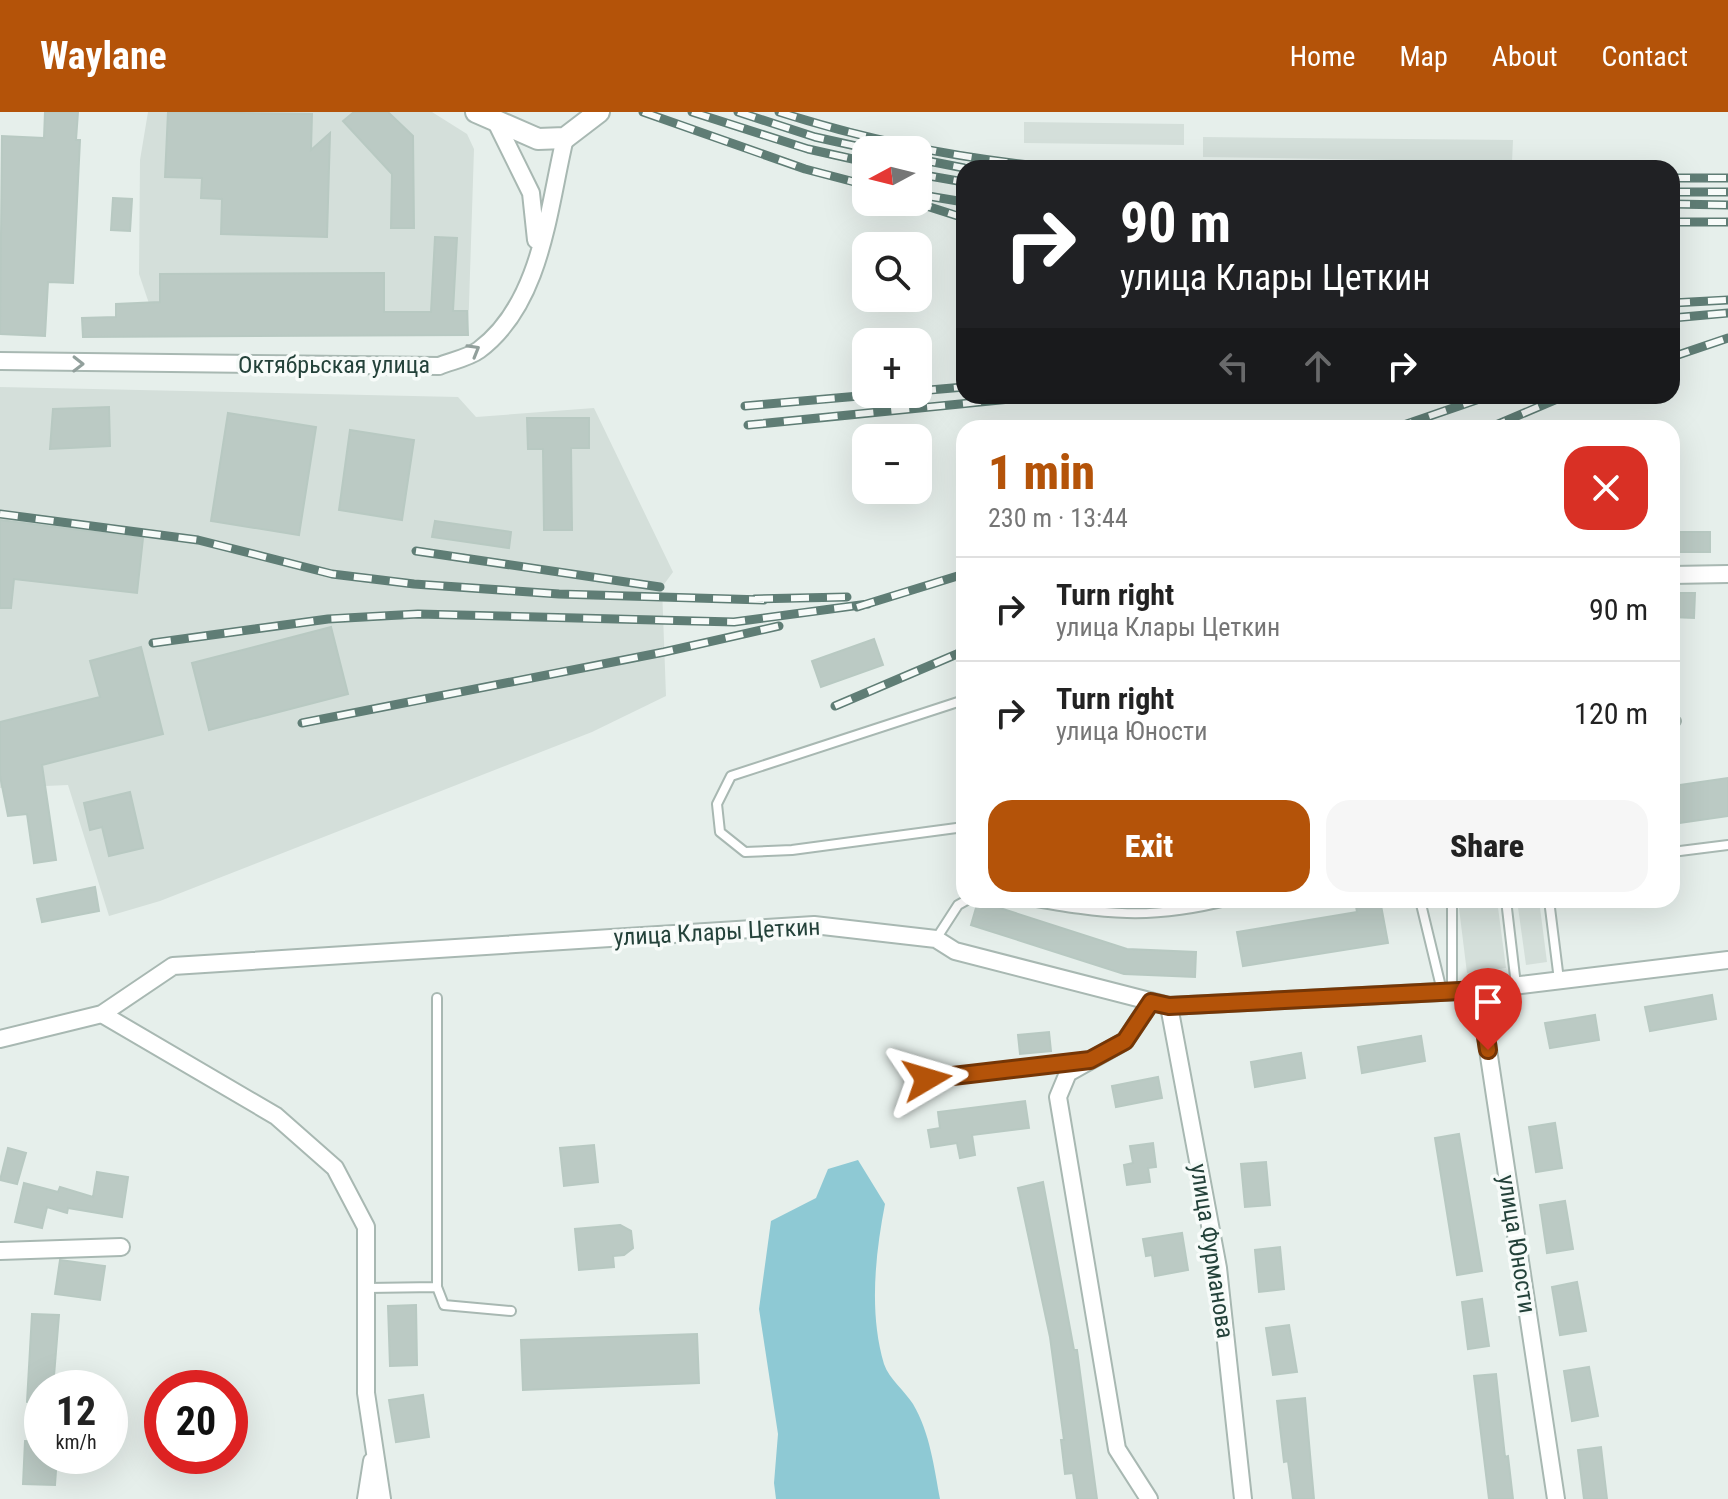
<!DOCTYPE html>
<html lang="en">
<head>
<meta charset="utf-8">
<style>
	body { margin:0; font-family:"Roboto Condensed",sans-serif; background:#f6f6f6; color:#222; height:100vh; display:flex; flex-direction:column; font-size:30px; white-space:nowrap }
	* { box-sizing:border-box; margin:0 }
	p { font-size:26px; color:#767676 }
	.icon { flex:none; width:44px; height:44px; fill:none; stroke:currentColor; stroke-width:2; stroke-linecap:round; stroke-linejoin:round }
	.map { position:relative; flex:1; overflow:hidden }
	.drawer { position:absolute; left:956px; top:308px; width:724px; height:488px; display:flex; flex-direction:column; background:#fff; border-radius:24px; box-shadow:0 8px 32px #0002 }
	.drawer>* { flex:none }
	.hud { position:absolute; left:956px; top:48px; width:724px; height:244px; border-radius:24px; box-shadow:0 8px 32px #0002; background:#202124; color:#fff; overflow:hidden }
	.needle { width:52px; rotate:263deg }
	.fabs { position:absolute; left:852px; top:24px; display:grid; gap:16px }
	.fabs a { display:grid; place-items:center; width:80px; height:80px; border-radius:16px; background:#fff; box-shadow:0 8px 32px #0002; font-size:40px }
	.speed { position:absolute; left:24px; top:1258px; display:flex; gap:16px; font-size:40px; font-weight:700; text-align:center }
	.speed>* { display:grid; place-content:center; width:104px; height:104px; border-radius:50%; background:#fff; box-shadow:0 8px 32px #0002; line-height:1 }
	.speed small { font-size:20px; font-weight:400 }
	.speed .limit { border:12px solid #d22; background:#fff; color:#111 }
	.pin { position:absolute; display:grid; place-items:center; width:68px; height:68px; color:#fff; margin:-82px -34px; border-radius:50% 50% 50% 0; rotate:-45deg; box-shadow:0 0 8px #0007 }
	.pin .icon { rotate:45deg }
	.me { position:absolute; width:88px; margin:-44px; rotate:83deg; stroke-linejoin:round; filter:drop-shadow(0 0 6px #0008) }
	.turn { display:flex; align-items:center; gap:28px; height:168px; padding:0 32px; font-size:36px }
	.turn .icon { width:104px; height:104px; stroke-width:2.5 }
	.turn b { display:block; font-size:56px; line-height:68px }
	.lanes { display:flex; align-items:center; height:76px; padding:0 32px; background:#0003; justify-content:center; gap:40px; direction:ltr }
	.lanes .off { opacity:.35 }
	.round { display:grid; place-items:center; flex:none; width:84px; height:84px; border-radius:24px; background:#f6f6f6 }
	.summary { display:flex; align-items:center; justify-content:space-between; height:136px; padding:0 32px }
	h1 { font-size:48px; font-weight:800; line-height:60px; color:#b45309 }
	.action { display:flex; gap:16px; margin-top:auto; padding:16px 32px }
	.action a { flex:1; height:92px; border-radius:24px; background:#b45309; color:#fff; font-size:32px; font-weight:800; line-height:92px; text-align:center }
	.action a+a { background:#f6f6f6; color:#222 }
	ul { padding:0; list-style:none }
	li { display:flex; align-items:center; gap:24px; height:104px; padding:0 32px; border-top:2px solid #e0e0e0 }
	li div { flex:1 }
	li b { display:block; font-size:30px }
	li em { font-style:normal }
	header { display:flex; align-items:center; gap:48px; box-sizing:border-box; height:112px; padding:0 40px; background:#b45309; color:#fff }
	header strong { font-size:38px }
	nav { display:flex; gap:44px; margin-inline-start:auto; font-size:28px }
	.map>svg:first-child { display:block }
	.built { fill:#d4dfda }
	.water { fill:#8ec9d4 }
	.building { fill:#bbcac4; stroke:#b8c9c2; stroke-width:2 }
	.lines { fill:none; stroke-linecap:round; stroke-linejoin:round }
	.service-casing { stroke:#a8b8b2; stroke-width:12 }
	.minor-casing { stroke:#a8b8b2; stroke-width:20 }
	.tertiary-casing { stroke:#a8b8b2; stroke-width:24 }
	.service { stroke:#fff; stroke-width:8 }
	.minor { stroke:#fff; stroke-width:16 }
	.tertiary { stroke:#fff; stroke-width:20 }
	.rail-casing { stroke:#5f7d75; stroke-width:9 }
	.rail { stroke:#f7fbf9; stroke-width:6; stroke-dasharray:18; stroke-linecap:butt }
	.oneway { stroke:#92a09c }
	.route-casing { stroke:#753606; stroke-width:20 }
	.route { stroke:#b45309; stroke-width:14 }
	.labels { text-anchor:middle; stroke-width:7; stroke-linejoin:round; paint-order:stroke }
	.street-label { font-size:24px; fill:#24423a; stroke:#f7fbf9 }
</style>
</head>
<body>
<header>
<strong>Waylane</strong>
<nav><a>Home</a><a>Map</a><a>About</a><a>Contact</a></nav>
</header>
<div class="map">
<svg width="1728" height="1387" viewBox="0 0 1728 1387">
	<rect width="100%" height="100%" fill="#e6efeb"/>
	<path class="built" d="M148,0H432L467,22L474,37L468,223L160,224L139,162L140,48Z
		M1024,10L1184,12V33L1024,31Z
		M1203,25L1513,28L1512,50L1203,45Z
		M0,275L458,285L476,305L594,296L673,460L662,475L666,584L592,620L160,789L109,804L68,673L0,676Z
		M1458,788H1497L1506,856L1467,861Z
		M1517,788H1539L1547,850L1526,853Z"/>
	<path class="water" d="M858,1048L885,1092C875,1143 869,1202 884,1252C889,1267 905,1279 913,1292C930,1321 934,1355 940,1387H776L774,1371L778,1322L759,1197L771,1109L816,1086L828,1057Z"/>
	<path class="building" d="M45,0H78L76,28H80L73,171L48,170L45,224L0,222L2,24L44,26Z
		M168,0L312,2L311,38L330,21L327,125L221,122L222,87L201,86L202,66L165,65Z
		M354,0H388L413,24L414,116H391L392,62L343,9Z
		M113,86L132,87L130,119L111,118Z
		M435,125L457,126L453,199H467L468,223L83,225L82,206L116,205V192L160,190V162L384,161V200H431Z
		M109,295L110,334L50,337L53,297Z
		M228,301L316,315L299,423L211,409Z
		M527,306H589V336H571L572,418H544L543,337H528Z
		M350,318L414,328L402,408L339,398Z
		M0,408L143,426L137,481L14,467L11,496H0Z
		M435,409L511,420L509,436L432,425Z
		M1674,420H1710V440H1674Z
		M1672,481H1695L1694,506L1672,505Z
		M331,515L348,582L209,618L192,551Z
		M874,527L883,553L821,575L812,549Z
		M141,535L163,622L42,653L56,748L34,751L27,702L8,704L0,664V610L100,585L90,549Z
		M1728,666V704L1672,712V674Z
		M130,680L143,736L109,744L102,715L90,718L84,691Z
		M95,775L99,799L42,810L37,787Z
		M1355,788H1380L1388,831L1243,854L1237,820L1357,800Z
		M978,789L1127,837L1196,840L1195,865L1124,862L971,813Z
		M1712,883L1716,907L1650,919L1645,895Z
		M1595,903L1599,928L1550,936L1545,911Z
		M1049,920L1051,939L1020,942L1018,923Z
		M1421,924L1425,949L1362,961L1358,935Z
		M1301,941L1305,966L1255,975L1251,950Z
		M1158,965L1162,986L1116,995L1112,974Z
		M1025,989L1029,1016L972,1023L975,1043L960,1046L957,1031L931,1035L928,1018L940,1016L938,1000Z
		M1555,1011L1562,1056L1536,1060L1529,1015Z
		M1459,1022L1482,1159L1457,1163L1435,1026Z
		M1153,1031L1156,1055L1148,1056L1150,1070L1127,1073L1124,1053L1133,1051L1130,1034Z
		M594,1033L598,1070L564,1074L560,1036Z
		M8,1036L26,1041L17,1072L0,1068Z
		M1266,1050L1270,1093L1245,1095L1241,1052Z
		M97,1060L128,1065L122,1105L68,1096L67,1101L47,1095L42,1116L15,1110L24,1071L58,1080L60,1075L93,1085Z
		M1043,1070L1074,1238H1077L1097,1387H1077L1073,1361L1065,1362L1061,1328H1064L1050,1225L1018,1076Z
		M1565,1089L1573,1137L1547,1141L1540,1093Z
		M620,1113L631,1119L633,1136L624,1143L613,1144L614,1155L579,1158L575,1117Z
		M1182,1121L1188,1158L1155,1164L1152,1143L1146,1144L1143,1127Z
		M1280,1135L1284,1177L1259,1180L1255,1138Z
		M60,1148L105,1154L100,1188L55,1182Z
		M1577,1170L1586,1219L1560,1223L1552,1175Z
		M1482,1187L1489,1234L1468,1237L1462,1190Z
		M416,1193L417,1253L390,1254L388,1194Z
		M32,1202L59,1203L53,1276H42V1292L27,1290Z
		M1289,1213L1297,1260L1273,1263L1266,1216Z
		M697,1222L699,1271L523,1278L521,1228Z
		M1589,1255L1598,1304L1572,1309L1564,1259Z
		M1496,1262L1505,1345L1508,1344L1513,1387H1489L1474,1264Z
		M423,1283L429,1325L396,1330L389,1288Z
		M1305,1286L1314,1387H1293L1288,1349L1284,1350L1277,1289Z
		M25,1329L42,1330V1344H57L55,1373L23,1372Z
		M1601,1335L1607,1387H1584L1578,1338Z"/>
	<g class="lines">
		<defs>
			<path id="service" d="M964,588L731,664L717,692L720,720L745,740L792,738L964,715
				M1672,608L1676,609
				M1672,740L1728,733
				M1025,788C1105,802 1149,809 1230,788
				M1420,788L1442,879
				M1452,788V879
				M1506,788L1516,873
				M1549,788L1559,868
				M936,827L958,793L967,788
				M437,886V1175
				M927,967L1081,949
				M367,1176L437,1175L444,1193L511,1199"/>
			<path id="minor" d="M496,10L531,81L536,128
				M0,249L439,254C451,249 468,246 479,238C542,191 548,97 565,26
				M1672,463L1728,462
				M1479,878L1556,1387
				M1169,894L1218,1156L1243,1387
				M102,902L276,1004L335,1056L366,1115V1281L382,1387
				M0,927L102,902L173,854L814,813L936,827L955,839L1169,894L1479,878L1728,848
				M0,1139L121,1135
				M366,1387L372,1349
				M1149,1387L1117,1337L1058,985L1068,961L1125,929L1151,890"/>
			<path id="tertiary" d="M476,0L538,27L565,26L599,0"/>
		</defs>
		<use href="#service" class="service-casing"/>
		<use href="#minor" class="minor-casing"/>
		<use href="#tertiary" class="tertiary-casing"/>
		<use href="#service" class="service"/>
		<use href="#minor" class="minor"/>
		<use href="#tertiary" class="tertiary"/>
		<defs>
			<path id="rail" d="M643,0L805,57L866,73
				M692,0L808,37L866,50
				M738,0L815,25L874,38
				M779,0C870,29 966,48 1061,56
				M918,47L964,56
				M918,62L964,70
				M1672,66H1728
				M1672,80H1728
				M922,83L964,90
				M914,90L964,106
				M1672,92L1728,93
				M1672,110H1728
				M1672,191L1728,188
				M1672,206L1728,201
				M1672,245L1728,226
				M918,279L964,275
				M745,294L882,282
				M748,313L1040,284
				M1395,316L1488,284
				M1489,316L1564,284
				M0,402L198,428L332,462L414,472L559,482L764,488
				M416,439L660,475
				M755,487L847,485
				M857,495L964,462
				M153,531L328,507L418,502L734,510L868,492
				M835,594L964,539
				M302,611L664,540L779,514"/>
		</defs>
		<use href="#rail" class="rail-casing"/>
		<use href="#rail" class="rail"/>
	</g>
	<defs><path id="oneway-chevron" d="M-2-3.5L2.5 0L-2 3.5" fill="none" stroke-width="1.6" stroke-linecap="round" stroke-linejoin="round" transform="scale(2)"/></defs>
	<g class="oneway">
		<use href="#oneway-chevron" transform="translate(474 238) rotate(-30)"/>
		<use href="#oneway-chevron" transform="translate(78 252) rotate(1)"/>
	</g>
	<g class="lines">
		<defs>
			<path id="route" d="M927,967L1090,948L1125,929L1151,890L1169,894L1479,878L1488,938"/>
		</defs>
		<use href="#route" class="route-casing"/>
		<use href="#route" class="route"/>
	</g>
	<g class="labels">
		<g class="street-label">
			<text x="334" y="261">Октябрьская улица</text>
			<text transform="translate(717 820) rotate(-3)" y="8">улица Клары Цеткин</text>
			<text transform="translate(1517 1132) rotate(81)" y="8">улица Юности</text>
			<text transform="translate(1212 1139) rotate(81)" y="8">улица Фурманова</text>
		</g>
	</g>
</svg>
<div class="fabs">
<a><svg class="needle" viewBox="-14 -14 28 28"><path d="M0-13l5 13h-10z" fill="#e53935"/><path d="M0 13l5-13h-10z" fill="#767676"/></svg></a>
<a><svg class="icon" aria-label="search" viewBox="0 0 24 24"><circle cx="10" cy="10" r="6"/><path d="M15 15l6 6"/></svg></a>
<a>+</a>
<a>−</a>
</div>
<div class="speed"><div>12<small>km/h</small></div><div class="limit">20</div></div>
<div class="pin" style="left:1488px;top:938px;background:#d93025"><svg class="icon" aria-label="arrive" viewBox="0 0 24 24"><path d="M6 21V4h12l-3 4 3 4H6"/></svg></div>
<svg class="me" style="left:927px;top:967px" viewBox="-20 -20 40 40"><path d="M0-17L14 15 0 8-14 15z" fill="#b45309" stroke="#fff" stroke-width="4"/></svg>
<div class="hud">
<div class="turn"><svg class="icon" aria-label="right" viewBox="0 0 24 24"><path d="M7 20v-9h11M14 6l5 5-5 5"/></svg><div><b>90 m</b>улица Клары Цеткин</div></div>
<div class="lanes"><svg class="icon off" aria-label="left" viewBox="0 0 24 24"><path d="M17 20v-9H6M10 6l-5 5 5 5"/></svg><svg class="icon off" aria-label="ahead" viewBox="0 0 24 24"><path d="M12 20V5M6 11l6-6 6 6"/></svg><svg class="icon" aria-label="right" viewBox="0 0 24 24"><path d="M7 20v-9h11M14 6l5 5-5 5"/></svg></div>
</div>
<section class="drawer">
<div class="summary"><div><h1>1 min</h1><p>230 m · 13:44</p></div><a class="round" style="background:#d93025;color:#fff"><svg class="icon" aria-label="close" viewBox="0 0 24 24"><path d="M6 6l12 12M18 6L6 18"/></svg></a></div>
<ul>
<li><svg class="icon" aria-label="right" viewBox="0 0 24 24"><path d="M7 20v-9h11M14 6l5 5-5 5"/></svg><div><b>Turn right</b><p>улица Клары Цеткин</p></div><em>90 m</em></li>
<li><svg class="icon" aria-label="right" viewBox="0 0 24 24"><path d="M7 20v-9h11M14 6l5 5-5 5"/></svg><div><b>Turn right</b><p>улица Юности</p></div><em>120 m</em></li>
</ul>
<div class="action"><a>Exit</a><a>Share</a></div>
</section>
</div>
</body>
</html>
